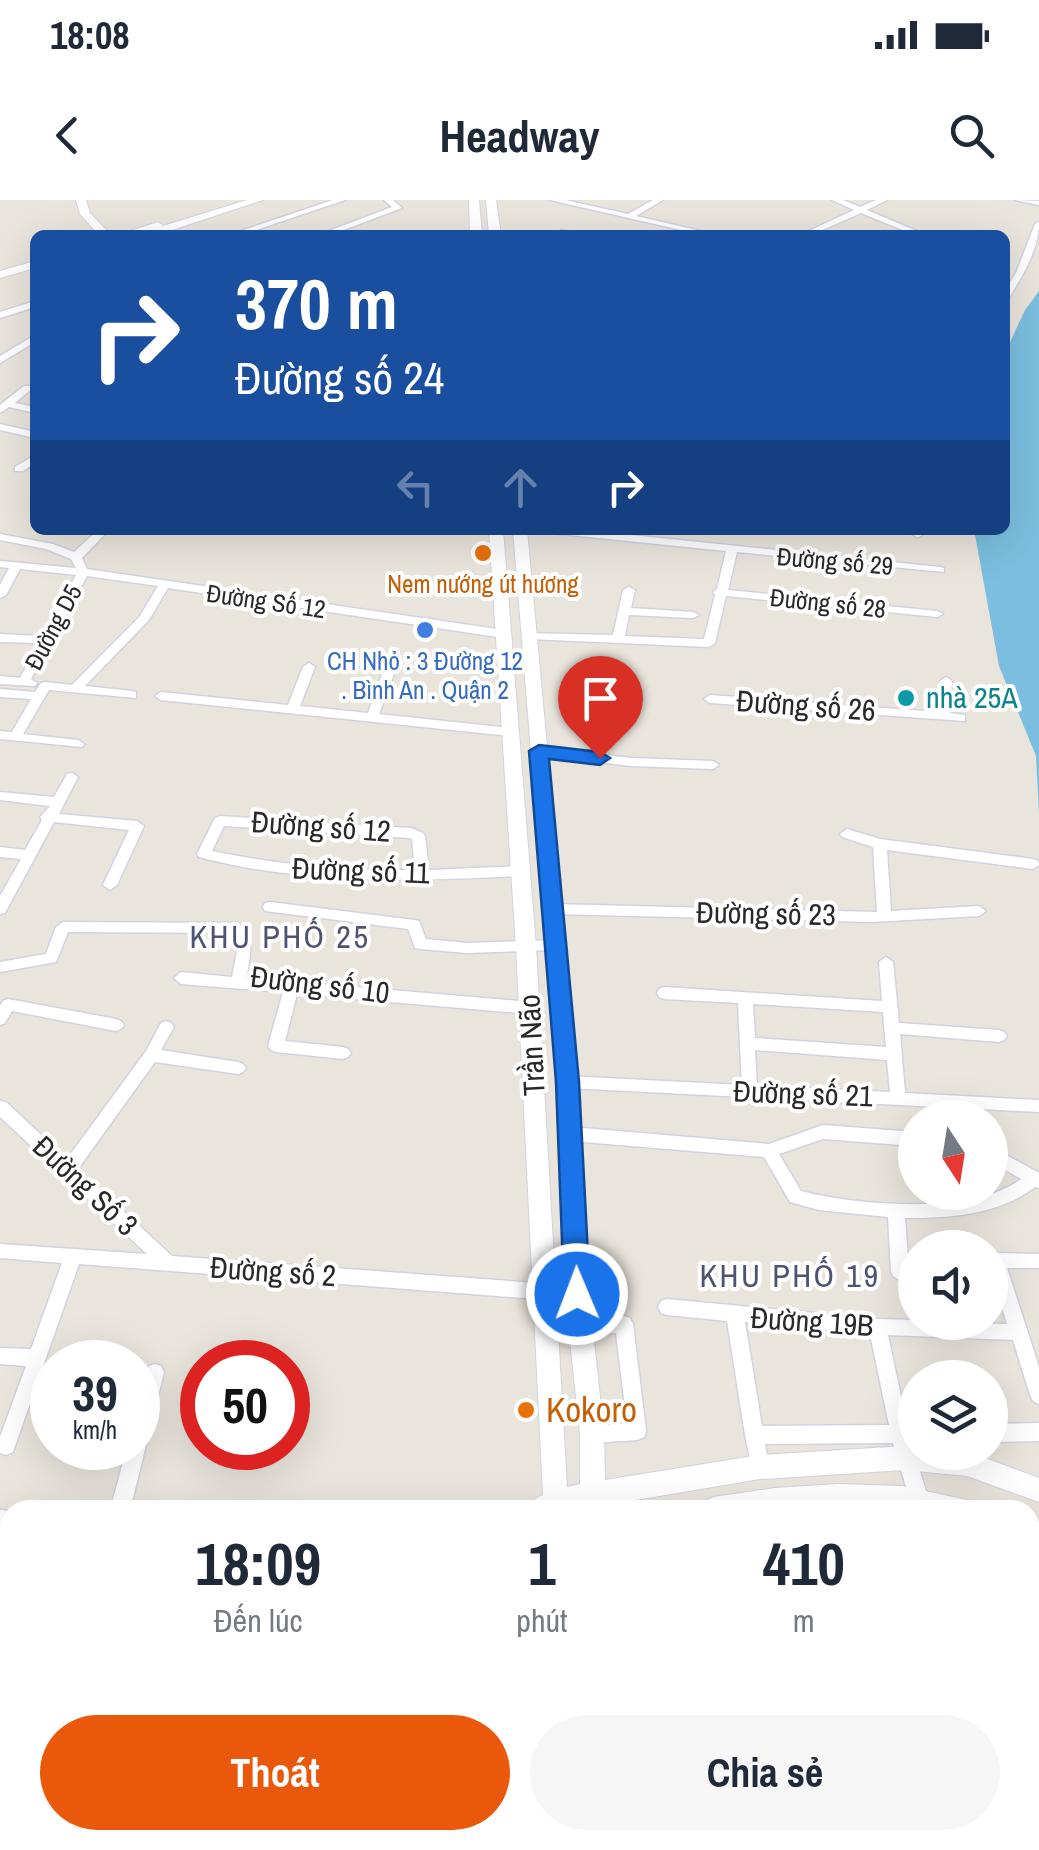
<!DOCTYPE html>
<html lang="vi">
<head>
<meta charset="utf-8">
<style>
	body { margin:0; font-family:"Archivo Narrow",sans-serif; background:#f6f6f7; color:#1f2937; height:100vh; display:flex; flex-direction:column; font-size:38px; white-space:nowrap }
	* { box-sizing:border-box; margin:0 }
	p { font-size:32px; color:#747a83 }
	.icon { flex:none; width:55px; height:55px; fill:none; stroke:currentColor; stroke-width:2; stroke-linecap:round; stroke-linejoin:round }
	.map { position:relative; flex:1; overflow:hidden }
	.details { position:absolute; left:0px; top:1300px; width:1040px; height:350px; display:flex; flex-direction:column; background:#fff; border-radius:30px 30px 0 0; box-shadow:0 10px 40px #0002 }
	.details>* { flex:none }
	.guide { position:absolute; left:30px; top:30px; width:980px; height:305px; border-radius:15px; box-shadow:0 10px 40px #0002; background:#1a4fa0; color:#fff; overflow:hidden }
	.needle { width:65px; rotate:168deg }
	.tools { position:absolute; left:898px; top:900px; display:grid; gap:20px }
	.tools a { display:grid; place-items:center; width:110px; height:110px; border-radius:50%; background:#fff; box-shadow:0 10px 40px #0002; font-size:50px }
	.speed { position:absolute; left:30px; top:1140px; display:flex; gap:20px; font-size:50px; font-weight:700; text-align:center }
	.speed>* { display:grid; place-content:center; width:130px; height:130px; border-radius:50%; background:#fff; box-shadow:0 10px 40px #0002; line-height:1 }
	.speed small { font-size:25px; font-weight:400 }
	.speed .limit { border:15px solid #d22; background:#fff; color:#111 }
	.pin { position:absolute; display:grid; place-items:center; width:85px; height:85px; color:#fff; margin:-102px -42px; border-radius:50% 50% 50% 0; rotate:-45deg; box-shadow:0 0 10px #0007 }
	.pin .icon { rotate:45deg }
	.me { position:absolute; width:110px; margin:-55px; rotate:359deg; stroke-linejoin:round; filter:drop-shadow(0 0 8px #0008) }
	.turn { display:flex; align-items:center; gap:35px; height:210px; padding:0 40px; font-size:45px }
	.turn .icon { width:130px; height:130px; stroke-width:2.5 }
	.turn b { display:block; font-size:70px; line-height:85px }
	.lanes { display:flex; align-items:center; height:95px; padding:0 40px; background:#0003; justify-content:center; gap:50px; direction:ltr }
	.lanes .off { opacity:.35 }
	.eta { display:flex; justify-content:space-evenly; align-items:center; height:170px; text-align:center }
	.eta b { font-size:60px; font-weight:800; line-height:70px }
	.cta { display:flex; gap:20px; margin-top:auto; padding:20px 40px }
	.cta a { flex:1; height:115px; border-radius:60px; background:#ea580c; color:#fff; font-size:40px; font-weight:800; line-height:115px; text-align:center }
	.cta a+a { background:#f6f6f7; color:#1f2937 }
	.status { display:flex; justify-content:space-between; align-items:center; height:70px; padding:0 50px; background:#fff; direction:ltr }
	.status svg { height:28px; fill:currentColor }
	header { display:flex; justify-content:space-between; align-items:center; height:130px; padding:0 40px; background:#fff; font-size:45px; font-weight:800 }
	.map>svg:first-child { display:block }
	.green { fill:#afd99f }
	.water { fill:#7bbedf }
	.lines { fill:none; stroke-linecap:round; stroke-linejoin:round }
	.street-casing { stroke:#d2d3e0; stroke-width:3 }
	.secondary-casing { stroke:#d2d3e0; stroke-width:2 }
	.primary-casing { stroke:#c3c3c3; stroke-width:3 }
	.highway-casing { stroke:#c3c3c3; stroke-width:2 }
	.street { fill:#fff; fill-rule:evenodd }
	.secondary { fill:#fff; fill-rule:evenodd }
	.primary { fill:#dfcb6c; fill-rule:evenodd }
	.highway { fill:#eaa766; fill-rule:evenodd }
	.route { fill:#1a73e8; stroke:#114b97; stroke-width:2.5 }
	.food-dot { fill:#e8710a; stroke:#fff; stroke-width:4 }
	.shop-dot { fill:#3f7fe0; stroke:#fff; stroke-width:4 }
	.culture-dot { fill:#0f9aa8; stroke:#fff; stroke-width:4 }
	.labels { text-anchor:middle; stroke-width:8; stroke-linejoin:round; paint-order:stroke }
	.far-street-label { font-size:25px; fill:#292929; stroke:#fff }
	.far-food-label { font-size:25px; fill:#c56008; stroke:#fff }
	.far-shop-label { font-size:25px; fill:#366cbe; stroke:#fff }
	.culture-label { font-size:30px; fill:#0d838f; stroke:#fff; text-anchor:start }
	.street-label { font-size:30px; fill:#292929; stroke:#fff }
	.neighbourhood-label { font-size:32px; letter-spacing:2.5px; fill:#4f5373; stroke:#fff }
	.near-food-label { font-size:35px; fill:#c56008; stroke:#fff; text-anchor:start }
</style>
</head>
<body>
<div class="status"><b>18:08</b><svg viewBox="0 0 49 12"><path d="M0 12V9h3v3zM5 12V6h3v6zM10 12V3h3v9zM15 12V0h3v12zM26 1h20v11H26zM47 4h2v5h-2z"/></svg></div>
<header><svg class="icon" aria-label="back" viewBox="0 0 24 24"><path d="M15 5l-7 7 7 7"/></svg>Headway<svg class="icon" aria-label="search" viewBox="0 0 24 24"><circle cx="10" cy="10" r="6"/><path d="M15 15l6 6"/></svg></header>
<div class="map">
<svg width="1039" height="1650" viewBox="0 0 1039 1650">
	<rect width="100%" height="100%" fill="#e9e4dc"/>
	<path class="green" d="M1030,1357L1039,1361V1533L1030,1528Z
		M182,1640H532L511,1650H177Z
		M699,1640H904L957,1650H676Z"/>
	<path class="water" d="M1039,91V613L1036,556L999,466L975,335V330H1005V153L1025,110Z
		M532,1640H699L675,1650H511Z"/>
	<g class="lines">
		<defs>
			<path id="street" d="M333,0H345L241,35H229Z
				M384,0H393L402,8L330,35H318L392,7Z
				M550,0H565L628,14L653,0H663L636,16L718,35H703Z
				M832,0H843L860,7L876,0H887L867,10L926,35H915L861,13L811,35H800L854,10Z
				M1015,0L1039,1V5Z
				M1039,22C1039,48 1024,74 1010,96H1005V90L1016,73L1035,24Z
				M561,30L590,35H557Z
				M35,101V107L0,118V112Z
				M35,135V142L0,163V156Z
				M24,186H35V192L29,191L15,203L35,207V213L9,207L0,213V205Z
				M0,224L35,232V238L0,230Z
				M35,255V263L23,271H15V267Z
				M98,330H109L82,358L87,369L504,430L510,434L504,438L168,388L149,420L85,486L132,491L136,492V498L49,490L23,534L78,540L84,544L82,547L0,539V531L12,532L31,499L0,497V489L35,492L41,483L45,482L72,485L140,416L158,386L87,376L31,479L37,483L35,486L0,484V476L20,478L39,443L0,442V434L43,436L76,375L20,369L6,395L0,398V385L9,368L0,367V361L76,368L71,359L46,349L0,340V334L53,344L74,352Z
				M545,330H582L940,367L944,368V372L737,352L728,390L937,411L943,414L937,417L726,396L715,443L709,447L529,439L525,437V433L613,435L623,390L629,387L635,390L631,408L693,412L699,415L693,418L629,415L625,436L704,439L715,395L713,392L717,389L726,351L550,333Z
				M913,330H923L921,336L917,337L912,334Z
				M309,463L315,467L300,506L368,513L382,474L388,470L394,474L379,514L511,528L517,532L511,536L161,500L155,496L161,492L288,505L303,467Z
				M946,477L952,481L950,513L965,515V521L710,503L704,499L710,495L938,512L940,481Z
				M539,547L631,558L713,561L719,565L713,569L631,566L535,554V548Z
				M72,573L78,577L59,614L137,621L144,626L117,685L110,690L103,685L129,630L54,622L5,713L0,714V696L21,659L0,657V647L25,650L42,620L40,617L50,606L0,600V592L54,597L67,574Z
				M220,616L411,628L423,633L425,636L429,670L519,666L526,671L519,676C413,681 304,685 199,657L197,654L215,618ZM224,626L409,638L412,639L415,670C347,671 279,665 212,651Z
				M847,629L880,639L1033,659L1038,661L1039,665L1033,669L887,650L891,711L979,706L986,711L979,716L872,722L553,714L546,709L553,704L877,712L873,647L842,637L840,634Z
				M270,702L414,720L419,721L426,739L467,743L556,740L563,745L556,750L467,753L420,749L415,748L408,729L265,711L263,707L265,703Z
				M63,722L238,723C256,735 250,759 246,778L287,781L292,779L298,782L530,802L535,804L537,808L535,812L530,814L297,794L285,841L343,847L348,849L351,853L348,857L343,859L276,852L271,850L268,846L283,792L181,784L174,778L181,772L232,777L237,751L232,733L68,732L56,762L0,772V762L46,754L56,727Z
				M886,757L893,762L899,823L999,830L1004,832L1007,836L1004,840L999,842L900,834L905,893L1039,900V912L568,888L563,886L560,882L563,878L568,876L742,885L738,803L664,799L659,797L657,793L659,789L664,787L882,801L879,762ZM753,804L883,812L886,847L755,838ZM755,850L887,860L890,892L757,885Z
				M8,799L116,819L121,821L124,825L121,829L116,831L12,811L5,823L0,825V806L3,801Z
				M166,821L171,823L174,827L161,850L238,862L243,864L246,868L243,872L238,874L155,862L78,969L172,1056L577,1086L583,1089L586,1094L583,1099L577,1102L79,1064L15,1246L13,1252L6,1255L0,1253V1237L26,1166L0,1164V1148L31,1149L62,1063L0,1058V1044L147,1054L0,917V901L6,902L67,959L146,851L161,823Z
				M823,925L915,932V946L823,939L779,954L801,991C858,1006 973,1015 1021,979L990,961V946L1039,973V988L1035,987C999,1015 949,1018 905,1018L909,1072L906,1077L900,1080L894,1077L891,1072L888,1017L819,1010L790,1002L764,957L571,941L565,939L563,934L565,929L571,927L769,944Z
				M996,1053L1039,1054V1068H1007L1039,1167V1204L1033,1201L1030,1195L1013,1140L888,1135L907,1225H915V1243H911L930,1304L927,1310H913L893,1243L765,1244L769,1267L767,1273L760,1276L753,1273L745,1235L727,1121L667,1115L661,1113L658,1107L661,1101L667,1099L877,1119L915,1120V1122L1007,1124L990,1068V1055ZM745,1122L870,1134L889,1225L762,1226Z
				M624,1116L630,1118L633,1124L646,1231L644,1237L637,1240L592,1243L585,1240L583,1234L585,1228L627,1223L616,1133L581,1135L575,1133L572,1127L575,1121L581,1119Z
				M155,1164L161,1166L164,1172L130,1310H110L127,1248H138C138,1219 138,1193 149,1166Z
				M1039,1223V1241L990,1242V1224Z
				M0,1310L10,1311V1331L0,1330Z
				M0,1375L10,1376V1396L0,1395Z
				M10,1552V1598L8,1604L0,1607V1561L2,1555Z"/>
			<path id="secondary" d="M76,0H86L90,13L111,35H99L80,14Z
				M247,0H263L157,35H118L158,22L163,26Z
				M469,0H479L482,35H470Z
				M486,0H496L501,35H489Z
				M35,61V68L0,78V71Z
				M489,330H503L536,747L567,1287L580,1284V1234L565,1094L558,882L513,330H527L578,882L589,1094L604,1234L605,1280L760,1255L905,1246L915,1247V1252H969L1039,1278V1302L967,1276L905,1270L760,1279L606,1305V1310H527L531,1301L543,1295L516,747Z
				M838,1284L902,1286L972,1301L976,1310H701L705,1301L714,1297L775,1288Z
				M1030,1323L1039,1327V1354L1030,1350Z
				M61,1640H92L87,1650H57Z
				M130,1640H163L158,1650H126Z"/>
			<path id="primary" d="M1039,1506V1538L1030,1542V1510Z
				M770,1640H818L814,1650H765Z"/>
			<path id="highway" d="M1039,1546V1586L1030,1590V1550Z
				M1039,1590V1650H1007L1011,1640H1030V1594Z
				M852,1640H908L904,1650H848Z
				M947,1640H1002L998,1650H943Z"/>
		</defs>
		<use href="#street" class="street-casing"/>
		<use href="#secondary" class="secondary-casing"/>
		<use href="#primary" class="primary-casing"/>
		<use href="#highway" class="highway-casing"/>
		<use href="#street" class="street"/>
		<use href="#secondary" class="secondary"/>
		<use href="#primary" class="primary"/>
		<use href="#highway" class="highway"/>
	</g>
	<path class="route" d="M539,545L600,552L610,558L600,565L549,559L579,882L590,1094L587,1103L577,1106L568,1103L564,1094L556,882L529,551Z"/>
	<g class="food-dot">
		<circle cx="483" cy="353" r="10"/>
		<circle cx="526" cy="1210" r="10"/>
	</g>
	<circle class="shop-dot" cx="425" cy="430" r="10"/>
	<circle class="culture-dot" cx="906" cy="498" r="10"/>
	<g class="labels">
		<g class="far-street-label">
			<text transform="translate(835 361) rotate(5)" y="9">Đường số 29</text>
			<text transform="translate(266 401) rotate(8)" y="9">Đường Số 12</text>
			<text transform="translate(828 403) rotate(6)" y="9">Đường số 28</text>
			<text transform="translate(53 427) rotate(-62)" y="9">Đường D5</text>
		</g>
		<g class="far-food-label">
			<text x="483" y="393">Nem nướng út hương</text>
		</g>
		<g class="far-shop-label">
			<text x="425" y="470">CH Nhỏ : 3 Đường 12<tspan x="425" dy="29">. Bình An . Quận 2</tspan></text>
		</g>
		<g class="culture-label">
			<text x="926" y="508">nhà 25A</text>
		</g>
		<g class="street-label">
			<text transform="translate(806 506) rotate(4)" y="10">Đường số 26</text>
			<text transform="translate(321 627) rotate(4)" y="10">Đường số 12</text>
			<text transform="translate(361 671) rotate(2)" y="10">Đường số 11</text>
			<text transform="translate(766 714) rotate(1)" y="10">Đường số 23</text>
			<text transform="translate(320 785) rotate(7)" y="10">Đường số 10</text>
			<text transform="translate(532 845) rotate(-93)" y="10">Trần Não</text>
			<text transform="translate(803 894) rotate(2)" y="10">Đường số 21</text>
			<text transform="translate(85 986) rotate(43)" y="10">Đường Số 3</text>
			<text transform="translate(273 1072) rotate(4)" y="10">Đường số 2</text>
			<text transform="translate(812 1122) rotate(4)" y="10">Đường 19B</text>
		</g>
		<g class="neighbourhood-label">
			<text x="280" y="748">KHU PHỐ 25</text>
			<text x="790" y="1087">KHU PHỐ 19</text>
		</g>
		<g class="near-food-label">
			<text x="546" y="1222">Kokoro</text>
		</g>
	</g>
</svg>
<div class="tools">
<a><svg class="needle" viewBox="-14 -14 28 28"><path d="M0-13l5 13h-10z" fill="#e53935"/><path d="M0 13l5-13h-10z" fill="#747a83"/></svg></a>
<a><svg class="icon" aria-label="sound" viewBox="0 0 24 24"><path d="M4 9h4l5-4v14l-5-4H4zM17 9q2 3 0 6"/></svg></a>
<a><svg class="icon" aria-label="layers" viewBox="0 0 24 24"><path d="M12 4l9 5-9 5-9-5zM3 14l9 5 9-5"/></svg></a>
</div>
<div class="speed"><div>39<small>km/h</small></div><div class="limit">50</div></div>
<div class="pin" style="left:600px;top:558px;background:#d93025"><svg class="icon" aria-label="arrive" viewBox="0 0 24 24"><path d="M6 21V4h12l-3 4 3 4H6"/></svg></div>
<svg class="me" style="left:577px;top:1094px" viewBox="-20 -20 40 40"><circle r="17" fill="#1a73e8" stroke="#fff" stroke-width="3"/><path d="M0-11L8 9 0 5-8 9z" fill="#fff"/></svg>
<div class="guide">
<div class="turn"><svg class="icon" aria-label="right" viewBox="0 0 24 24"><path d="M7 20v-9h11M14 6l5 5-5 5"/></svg><div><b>370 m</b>Đường số 24</div></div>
<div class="lanes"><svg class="icon off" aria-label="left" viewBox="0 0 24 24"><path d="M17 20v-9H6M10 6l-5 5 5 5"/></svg><svg class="icon off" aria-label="ahead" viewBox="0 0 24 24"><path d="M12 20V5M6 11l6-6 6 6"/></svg><svg class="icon" aria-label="right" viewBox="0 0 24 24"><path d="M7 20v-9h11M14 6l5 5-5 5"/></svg></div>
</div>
<section class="details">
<div class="eta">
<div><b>18:09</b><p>Đến lúc</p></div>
<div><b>1</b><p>phút</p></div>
<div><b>410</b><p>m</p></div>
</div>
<div class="cta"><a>Thoát</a><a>Chia sẻ</a></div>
</section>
</div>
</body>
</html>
